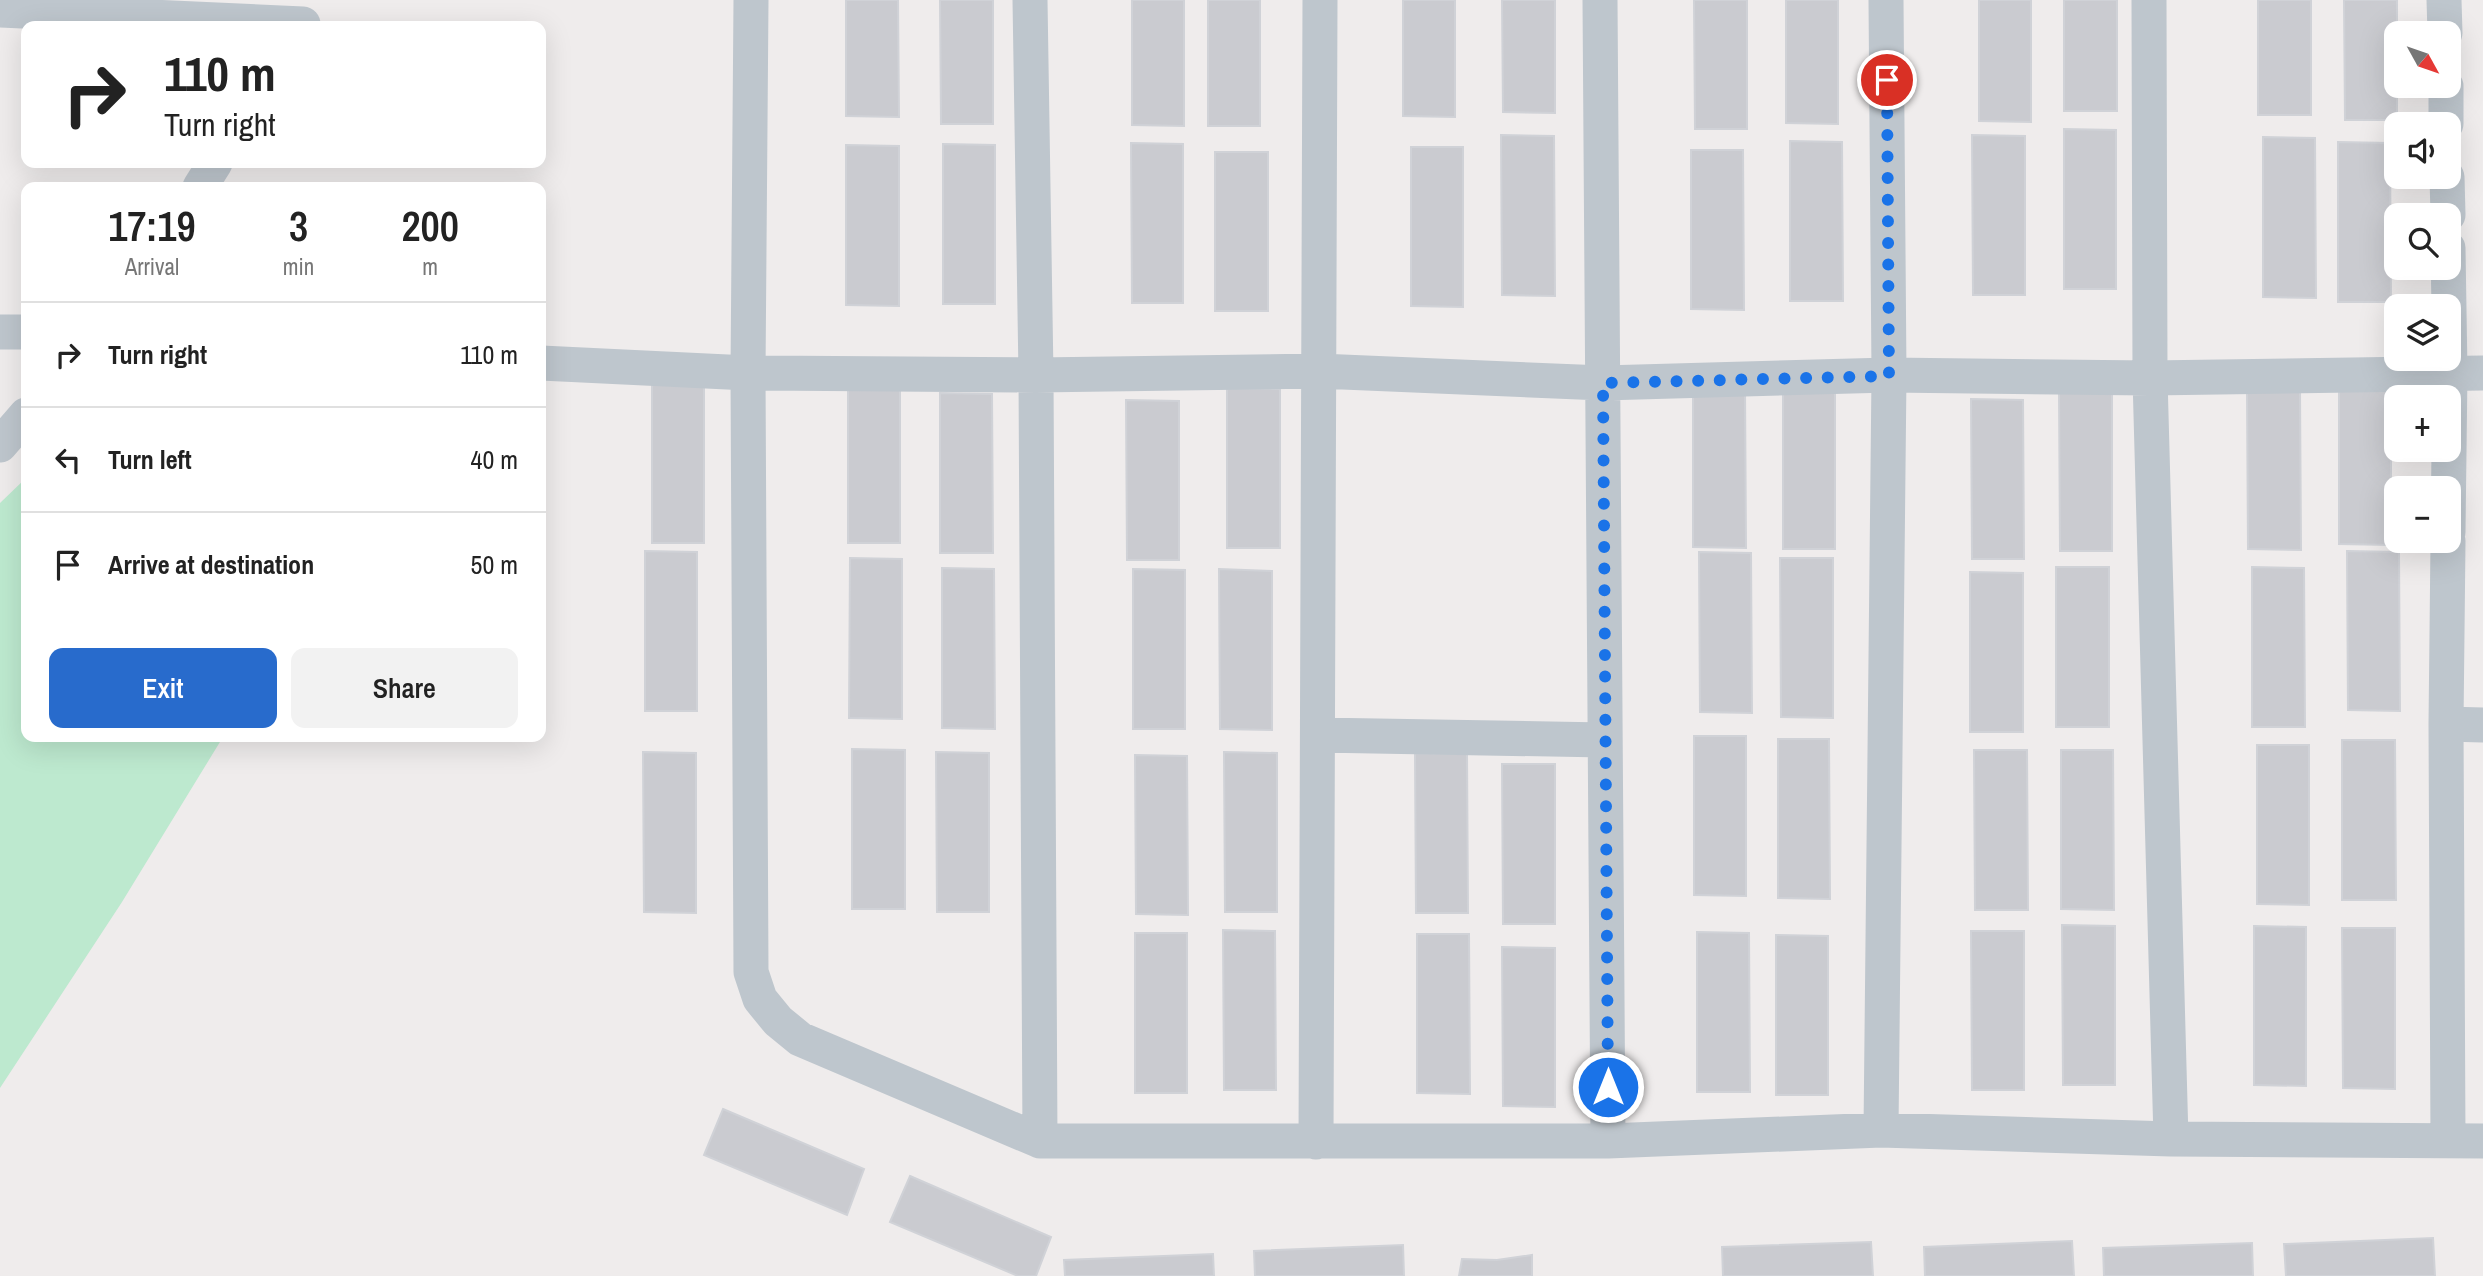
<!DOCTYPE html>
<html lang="en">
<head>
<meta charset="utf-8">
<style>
	body { margin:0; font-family:"Archivo Narrow",sans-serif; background:#f2f2f2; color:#222; height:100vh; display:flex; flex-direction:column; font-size:26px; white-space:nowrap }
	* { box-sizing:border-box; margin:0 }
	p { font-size:23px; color:#767676 }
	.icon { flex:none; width:38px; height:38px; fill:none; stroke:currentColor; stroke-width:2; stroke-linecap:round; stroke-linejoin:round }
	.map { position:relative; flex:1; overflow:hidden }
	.sheet { position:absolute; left:21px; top:182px; width:525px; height:560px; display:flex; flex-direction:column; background:#fff; border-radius:14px; box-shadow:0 7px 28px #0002 }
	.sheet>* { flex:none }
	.hud { position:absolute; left:21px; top:21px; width:525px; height:147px; border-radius:14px; box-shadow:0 7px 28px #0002; background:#fff; color:#222; overflow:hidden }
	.needle { width:46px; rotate:130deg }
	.fabs { position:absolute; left:2384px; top:21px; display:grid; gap:14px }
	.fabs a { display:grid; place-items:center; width:77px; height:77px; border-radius:14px; background:#fff; box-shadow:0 7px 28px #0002; font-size:35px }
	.pin { position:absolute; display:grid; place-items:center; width:60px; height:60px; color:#fff; margin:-30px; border:4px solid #fff; border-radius:50%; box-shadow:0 2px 7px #0007 }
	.me { position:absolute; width:77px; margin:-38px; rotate:0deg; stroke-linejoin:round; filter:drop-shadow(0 0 5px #0008) }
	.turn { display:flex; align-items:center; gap:24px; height:147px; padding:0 28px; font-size:32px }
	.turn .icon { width:91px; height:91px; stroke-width:2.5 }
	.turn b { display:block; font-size:49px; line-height:60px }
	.eta { display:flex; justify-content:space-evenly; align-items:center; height:119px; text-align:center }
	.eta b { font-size:42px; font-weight:600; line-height:49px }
	.action { display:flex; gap:14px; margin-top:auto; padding:14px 28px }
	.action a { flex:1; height:80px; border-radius:14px; background:#286bcc; color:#fff; font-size:28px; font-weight:600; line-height:80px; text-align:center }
	.action a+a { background:#f2f2f2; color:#222 }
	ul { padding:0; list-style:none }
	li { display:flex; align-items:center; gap:21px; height:105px; padding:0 28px; border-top:2px solid #e0e0e0 }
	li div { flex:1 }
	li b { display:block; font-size:26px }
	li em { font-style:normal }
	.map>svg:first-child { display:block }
	.green { fill:#bde9cf }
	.building { fill:#cacbd0; stroke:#d0d2d7; stroke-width:2 }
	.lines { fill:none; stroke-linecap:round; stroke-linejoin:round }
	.street { stroke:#bec6cd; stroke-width:35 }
	.route { stroke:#1a73e8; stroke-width:12; stroke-dasharray:0 21.6 }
</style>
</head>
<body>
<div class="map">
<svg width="2483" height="1276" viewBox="0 0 2483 1276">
	<rect width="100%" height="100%" fill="#efecec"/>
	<path class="green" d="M26,478V737H223L122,902L0,1088V503Z"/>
	<path class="building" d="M846,0H898L899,117L846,116Z
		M940,0H993V124H941Z
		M1132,0H1184V126L1132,125Z
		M1208,0H1260V126H1208Z
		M1403,0H1455V117L1403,116Z
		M1502,0H1555V113L1503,112Z
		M1694,0H1747V129H1695Z
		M1786,0H1838V124L1786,123Z
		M1979,0H2031V122L1979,121Z
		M2064,0H2117V111H2064Z
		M2258,0H2311V115H2258Z
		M2344,0H2397V120H2345Z
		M2064,129L2116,130V289H2064Z
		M1501,135L1554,136L1555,296L1502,295Z
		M1972,135L2025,136V295H1973Z
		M2263,137L2315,138L2316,298L2263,297Z
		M1790,141L1842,142L1843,301H1790Z
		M2338,142L2390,143L2391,302H2338Z
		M1131,143L1183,144V303H1132Z
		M943,144L995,145V304H943Z
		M846,145L899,146V306L846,305Z
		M1411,147H1463V307L1411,306Z
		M1691,150H1743L1744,310L1691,309Z
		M1215,152H1268V311H1215Z
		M652,383L704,384V543H652Z
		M848,383L900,384V543H848Z
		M2339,385H2391V545L2339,544Z
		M1227,388L1280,389V548H1227Z
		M1693,388L1745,389L1746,548L1693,547Z
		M1783,389H1835V549H1783Z
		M2247,390H2300L2301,550L2248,549Z
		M2059,391L2112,392V551H2060Z
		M940,393L992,394L993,553H940Z
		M1971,399L2023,400L2024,559H1972Z
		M1126,400L1179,401V560H1127Z
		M645,551L697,552V711H645Z
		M2347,551L2399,552L2400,711L2348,710Z
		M1699,552L1751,553L1752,713L1700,712Z
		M850,558L902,559V719L849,718Z
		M1780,558H1833V718L1781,717Z
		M2056,567H2109V727H2056Z
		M2252,567L2304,568L2305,727H2252Z
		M942,568L994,569L995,729L942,728Z
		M1133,569L1185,570V729H1133Z
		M1219,569L1272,571V730L1220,729Z
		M1970,572L2023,573V732H1970Z
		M1694,736H1746V896L1694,895Z
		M1778,739H1829L1830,899L1778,898Z
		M2342,740H2395L2396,900H2342Z
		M2257,745H2309V905L2257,904Z
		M852,749L905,750V909H852Z
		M1974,750H2027L2028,910H1975Z
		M2061,750H2113L2114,910L2061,909Z
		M643,752L696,753V913L644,912Z
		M936,752L989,753V912H937Z
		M1224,752L1277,753V912H1225Z
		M1415,753L1467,754L1468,913H1416Z
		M1135,755L1187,756L1188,915L1136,914Z
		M1502,764H1555V924H1503Z
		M2062,925L2115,926V1085H2063Z
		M2254,926L2306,927V1086L2254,1085Z
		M2342,928H2395V1089L2343,1088Z
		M1223,930L1275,931L1276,1090H1224Z
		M1971,931H2024V1090H1972Z
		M1697,932L1749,933L1750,1092H1697Z
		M1135,933H1187V1093H1135Z
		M1417,934H1469L1470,1094L1417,1093Z
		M1776,935L1828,936V1095H1776Z
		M1502,947L1555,948V1107L1503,1106Z
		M723,1109L864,1169L847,1215L704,1155Z
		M910,1176L1051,1237L1036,1276H1018L890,1222Z
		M2433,1238L2435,1276H2286L2284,1244Z
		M2072,1241L2074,1276H1925L1924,1247Z
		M1871,1242L1873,1276H1723L1722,1247Z
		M2252,1243L2253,1276H2104L2103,1248Z
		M1403,1245L1404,1276H1255L1254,1251Z
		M1213,1254L1214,1276H1065L1064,1260Z
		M1532,1255V1276H1459L1462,1259L1497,1260Z"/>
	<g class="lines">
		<path class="street" d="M751,0L748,373L751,972L760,999L778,1021L800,1039L1040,1141H1608L1881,1130L2171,1139L2483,1141
			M1030,0L1036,375L1040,1141
			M1600,0L1608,1141
			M2149,0L2150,378L2171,1139
			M2444,0L2445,33
			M0,10L303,24
			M2446,86V124
			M2447,177L2448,215
			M200,187L215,163
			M2448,248L2450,372L2448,532
			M0,332H26
			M541,363L748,373L1036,375L1319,371L1603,383L1889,375L2150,378L2483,373
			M0,445L26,415
			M2446,724L2483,725
			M1318,735L1605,740
			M1881,1130L1889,375L1886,0
			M2448,1140L2446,724L2448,541
			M1316,1142L1320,0"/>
	</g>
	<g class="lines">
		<path class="route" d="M1608,1087L1603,383L1889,376L1887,80"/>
	</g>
</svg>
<div class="fabs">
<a><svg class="needle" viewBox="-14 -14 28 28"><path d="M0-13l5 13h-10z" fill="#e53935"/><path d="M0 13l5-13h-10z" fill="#767676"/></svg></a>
<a><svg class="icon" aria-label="sound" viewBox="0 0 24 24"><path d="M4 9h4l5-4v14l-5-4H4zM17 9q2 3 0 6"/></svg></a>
<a><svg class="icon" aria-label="search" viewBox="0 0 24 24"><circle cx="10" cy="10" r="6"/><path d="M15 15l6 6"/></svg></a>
<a><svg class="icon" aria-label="layers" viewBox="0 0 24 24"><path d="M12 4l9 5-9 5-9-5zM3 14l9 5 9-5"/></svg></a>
<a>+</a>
<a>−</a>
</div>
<div class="pin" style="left:1887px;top:80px;background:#d93025"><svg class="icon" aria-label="arrive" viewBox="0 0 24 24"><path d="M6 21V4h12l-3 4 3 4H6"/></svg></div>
<svg class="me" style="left:1608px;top:1087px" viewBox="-20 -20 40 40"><circle r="17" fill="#1a73e8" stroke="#fff" stroke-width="3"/><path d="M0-11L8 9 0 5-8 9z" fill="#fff"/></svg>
<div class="hud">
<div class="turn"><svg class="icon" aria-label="right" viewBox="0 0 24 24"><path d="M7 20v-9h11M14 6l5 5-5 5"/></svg><div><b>110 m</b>Turn right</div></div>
</div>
<section class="sheet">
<div class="eta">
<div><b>17:19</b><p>Arrival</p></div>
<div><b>3</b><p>min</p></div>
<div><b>200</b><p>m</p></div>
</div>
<ul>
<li><svg class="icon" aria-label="right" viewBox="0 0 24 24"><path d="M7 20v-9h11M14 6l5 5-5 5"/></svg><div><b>Turn right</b></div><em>110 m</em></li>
<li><svg class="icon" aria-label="left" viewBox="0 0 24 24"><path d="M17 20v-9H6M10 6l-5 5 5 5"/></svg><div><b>Turn left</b></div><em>40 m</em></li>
<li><svg class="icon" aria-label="arrive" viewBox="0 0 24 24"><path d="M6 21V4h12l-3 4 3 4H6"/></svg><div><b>Arrive at destination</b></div><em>50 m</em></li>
</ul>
<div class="action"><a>Exit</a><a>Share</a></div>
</section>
</div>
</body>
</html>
